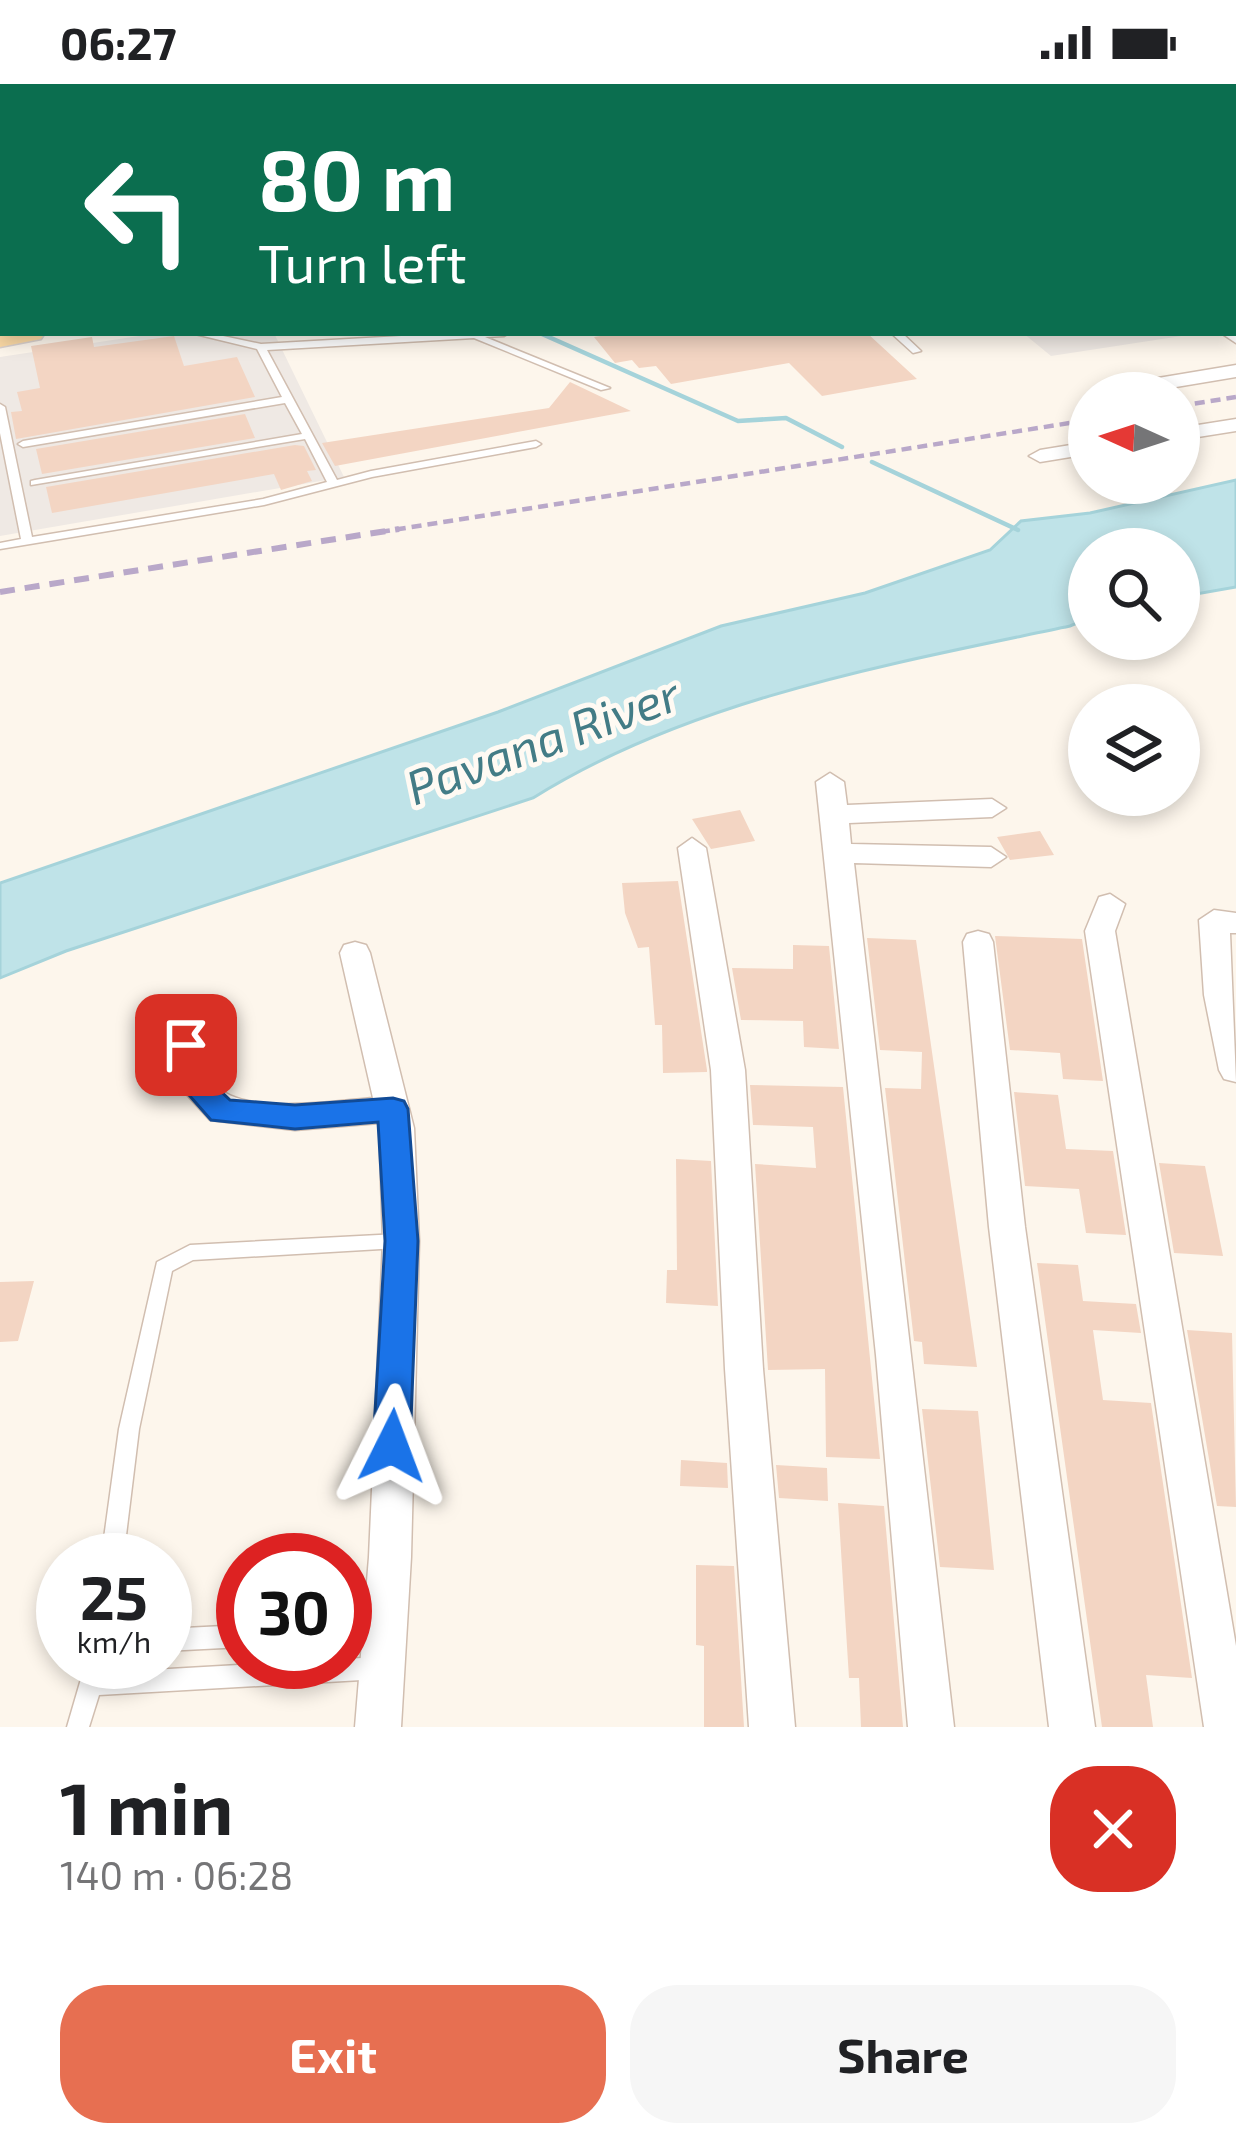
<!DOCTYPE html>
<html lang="en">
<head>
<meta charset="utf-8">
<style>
	body { margin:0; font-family:"Exo 2",sans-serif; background:#f6f6f6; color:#202124; height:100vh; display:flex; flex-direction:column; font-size:45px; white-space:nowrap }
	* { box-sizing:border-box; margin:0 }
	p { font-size:39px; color:#757577 }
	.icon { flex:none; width:66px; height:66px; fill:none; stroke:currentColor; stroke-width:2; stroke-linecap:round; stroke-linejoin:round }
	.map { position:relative; height:1643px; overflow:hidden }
	.panel { display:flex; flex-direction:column; background:#fff; flex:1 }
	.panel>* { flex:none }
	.top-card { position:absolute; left:0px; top:0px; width:1236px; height:252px; box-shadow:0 6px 18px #0003; background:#0b6e4f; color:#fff; overflow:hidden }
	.needle { width:78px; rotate:273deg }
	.fabs { position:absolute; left:1068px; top:288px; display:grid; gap:24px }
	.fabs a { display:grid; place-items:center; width:132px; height:132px; border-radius:50%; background:#fff; box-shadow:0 6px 18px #0003; font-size:60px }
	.speed { position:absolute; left:36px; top:1449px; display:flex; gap:24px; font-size:60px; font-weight:700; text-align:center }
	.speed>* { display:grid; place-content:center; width:156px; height:156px; border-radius:50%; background:#fff; box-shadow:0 6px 18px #0003; line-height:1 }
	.speed small { font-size:30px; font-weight:400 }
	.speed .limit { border:18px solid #d22; background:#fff; color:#111 }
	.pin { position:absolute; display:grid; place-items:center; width:102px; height:102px; color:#fff; margin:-51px; border-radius:24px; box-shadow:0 6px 18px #0006 }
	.me { position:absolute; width:132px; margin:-66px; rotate:3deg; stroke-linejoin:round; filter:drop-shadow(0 0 9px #0008) }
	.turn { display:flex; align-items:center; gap:42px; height:252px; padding:0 60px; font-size:54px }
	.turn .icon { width:156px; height:156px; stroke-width:2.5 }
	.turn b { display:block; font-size:84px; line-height:102px }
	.round { display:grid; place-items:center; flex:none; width:126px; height:126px; border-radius:48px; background:#f6f6f6 }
	.summary { display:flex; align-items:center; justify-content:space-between; height:204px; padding:0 60px }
	h1 { font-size:72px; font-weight:700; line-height:90px }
	.cta { display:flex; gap:24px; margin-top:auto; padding:24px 60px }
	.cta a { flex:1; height:138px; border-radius:48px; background:#e76f51; color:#fff; font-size:48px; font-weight:700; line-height:138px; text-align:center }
	.cta a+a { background:#f6f6f6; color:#202124 }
	.status { display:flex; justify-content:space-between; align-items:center; height:84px; padding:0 60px; background:#fff; direction:ltr }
	.status svg { height:33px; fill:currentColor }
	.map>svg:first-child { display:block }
	.industrial { fill:#efe9e4 }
	.education { fill:#f3e8fa }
	.water { fill:#bfe3e8; stroke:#a5d3da; stroke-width:3 }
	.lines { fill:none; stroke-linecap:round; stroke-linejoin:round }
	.stream { stroke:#a5d3da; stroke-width:4.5 }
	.building { fill:#f3d5c3 }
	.service-casing { stroke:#d1beb0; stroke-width:3 }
	.minor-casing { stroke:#d1beb0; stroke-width:3 }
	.primary-casing { stroke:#dad1cd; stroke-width:3 }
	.trunk-casing { stroke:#dad1cd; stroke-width:3 }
	.service { fill:#fff; fill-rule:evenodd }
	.minor { fill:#fff; fill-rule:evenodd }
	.primary { fill:#fbd9a5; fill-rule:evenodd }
	.trunk { fill:#f9c8a4; fill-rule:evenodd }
	.rail-far1 { stroke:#b9a8c9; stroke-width:4.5; stroke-dasharray:10 6; stroke-linecap:butt }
	.rail { stroke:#b9a8c9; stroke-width:6; stroke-dasharray:15 10; stroke-linecap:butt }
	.route { fill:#1a73e8; stroke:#114b97; stroke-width:3 }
	.labels { text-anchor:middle; stroke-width:10; stroke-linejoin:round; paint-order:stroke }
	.water-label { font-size:48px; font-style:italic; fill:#437c86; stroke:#fffaf3 }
</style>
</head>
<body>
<div class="status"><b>06:27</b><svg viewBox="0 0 49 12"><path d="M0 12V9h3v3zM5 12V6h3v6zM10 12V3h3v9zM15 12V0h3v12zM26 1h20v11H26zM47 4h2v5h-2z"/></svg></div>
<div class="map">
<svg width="1236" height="1643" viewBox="0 0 1236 1643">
	<rect width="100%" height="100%" fill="#fdf6ec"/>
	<path class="industrial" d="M159,249H274L344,393L0,452V273Z
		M1023,249H1201L1051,272Z"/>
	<path class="education" d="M0,0H1236V31L1233,3H3V64Z"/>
	<path class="water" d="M1236,396V503L1179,513V465H1089V534L1070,542C890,580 691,615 533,714L66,867L0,894V799L498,628L721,542L865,509L990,466L1021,437L1090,429Z"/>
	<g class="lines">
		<path class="stream" d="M542,250L738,337L786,334L842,363
			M872,378L1018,446"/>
	</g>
	<path class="building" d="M620,249H867L917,295L822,312L789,279L671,300L656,282L639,284L632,276L615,279L594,253Z
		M174,252L184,282L237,273L255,313L16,355L11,328L22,327L17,308L40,304L31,262L92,253L94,263Z
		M570,298L631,327L335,382L322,359L549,324Z
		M245,330L255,354L42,390L36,365Z
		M295,361L304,362L316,386L307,387L312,397L281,406L274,390L52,429L46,403Z
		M740,726L755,757L711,765L692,735Z
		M1040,747L1054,771L1010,776L997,753Z
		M678,797L707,986V988L663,989L662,941H655L649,863L638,864L625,829L622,799Z
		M995,852L1082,855L1103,997L1063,995L1060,969L1010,966Z
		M867,854L916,856L977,1283L924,1280L922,1258L914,1257L885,1004L921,1005L922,968L880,966Z
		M793,861L829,862L839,965L804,963L803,937L741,936L732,884L793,885Z
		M750,1001L843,1003L880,1375L826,1373L825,1285L768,1286L755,1080L816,1084L813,1043L753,1041Z
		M1014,1008L1058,1011L1066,1065L1113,1067L1126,1151L1086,1149L1079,1105L1025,1102Z
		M676,1075L711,1077L718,1222L666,1219L667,1186H677Z
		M1159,1079L1205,1082L1223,1172L1174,1169Z
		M1037,1179L1078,1181L1083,1217L1136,1220L1141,1249L1093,1246L1103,1316L1151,1319L1192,1594L1146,1591L1153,1643H1102Z
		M34,1197L18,1257L0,1258V1198Z
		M1187,1246L1232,1249L1236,1423L1217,1422Z
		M922,1325L978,1327L994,1486L940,1483Z
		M681,1376L727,1379L728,1404L680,1402Z
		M776,1381L827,1384L828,1417L779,1414Z
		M838,1419L884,1422L903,1643H861L859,1594H849Z
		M696,1481L734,1482L744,1643H704V1562L696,1561Z"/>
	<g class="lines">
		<defs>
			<path id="service" d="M103,0H132L119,3H90Z
				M964,0H1021L997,3H941Z
				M1233,8H1236V12H1233Z
				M0,9H3V13H0Z
				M191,249H209L261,260L454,249H509L504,252L485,253L610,304L601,306L474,254L267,266L337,396L371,387L536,357L541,360L536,363L372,393L264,421L0,465V459L21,455L0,349V320L5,323L32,453L263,415L327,398L305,355L31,401V397L35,396L302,350L285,319L23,363L18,360L23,357L282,313L257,265Z
				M891,249H902L921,267L913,269Z
				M398,1150L404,1152L407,1157L404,1162L398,1164L193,1176L172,1187L139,1345L123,1476H101L119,1345L157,1178L190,1161Z
				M378,1536L386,1539L389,1547L386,1555L378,1558L345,1559V1537Z
				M243,1541V1563L165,1567V1545Z
				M379,1573L387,1576L390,1584L387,1592L379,1595L99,1611L89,1643H67L81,1595L99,1589L290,1578H345V1575Z"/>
			<path id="minor" d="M3,79V90L0,91V80Z
				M3,141V152L0,153V142Z
				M1233,207H1236V219H1233Z
				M1233,244H1236V259L1221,249H1233Z
				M1236,281V293L1158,306L1148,300L1158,294Z
				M1236,335V347L1179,356V344Z
				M1089,358V370L1040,378L1029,372L1040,366Z
				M830,689L844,698L847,721L992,715L1006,724L992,733L849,739L851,760L991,763L1006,773L991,783L854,779L954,1643H908L876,1271L816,698Z
				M692,754L706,764L745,986L763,1285L795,1643H749L725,1285L711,986L678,764Z
				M1110,810L1125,820L1115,847L1236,1562V1643H1204L1085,847L1099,813Z
				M1214,826L1236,829V849H1230L1236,998L1224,995L1219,986L1204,911L1199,836Z
				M978,847L989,850L993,858L1025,1143L1095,1643H1049L989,1143L963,858L967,850Z
				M355,858L366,861L370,869L414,1044L419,1157L411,1473L401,1643H355L369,1473L383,1157L379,1039L295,1046L210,1036L179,1002L170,961L174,952H198C205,966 204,986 213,998C238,1033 334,1017 373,1014L340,869L344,861Z"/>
			<path id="primary" d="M1233,31H1236V45H1233Z
				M0,245L3,249H45L41,255L0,263Z"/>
			<path id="trunk" d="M1233,53H1236V69H1233Z
				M0,230H3V248H0Z"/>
		</defs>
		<use href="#service" class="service-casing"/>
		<use href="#minor" class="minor-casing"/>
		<use href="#primary" class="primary-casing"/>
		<use href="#trunk" class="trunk-casing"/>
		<use href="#service" class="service"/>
		<use href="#minor" class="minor"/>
		<use href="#primary" class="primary"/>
		<use href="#trunk" class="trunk"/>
		<path class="rail-far1" d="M1179,322L1236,313
			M380,448L1089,336"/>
		<path class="rail" d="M0,508L399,445"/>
	</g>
	<path class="route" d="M186,950L196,953L210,997L230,1016L295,1021L393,1014L404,1017L408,1025L418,1157L410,1362L404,1373L392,1378L379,1373L373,1362L385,1157L378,1038L295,1045L211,1036L181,1002L171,961L176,953Z"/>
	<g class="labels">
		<g class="water-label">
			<text transform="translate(543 657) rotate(-20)" y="17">Pavana River</text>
		</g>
	</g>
</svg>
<div class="fabs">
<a><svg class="needle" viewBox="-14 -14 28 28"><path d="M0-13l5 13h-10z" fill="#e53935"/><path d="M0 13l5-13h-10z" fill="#757577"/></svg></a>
<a><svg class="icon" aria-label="search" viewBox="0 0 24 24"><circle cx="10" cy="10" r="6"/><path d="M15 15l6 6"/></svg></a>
<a><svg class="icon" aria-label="layers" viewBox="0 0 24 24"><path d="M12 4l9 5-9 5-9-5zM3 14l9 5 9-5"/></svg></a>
</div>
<div class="speed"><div>25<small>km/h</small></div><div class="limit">30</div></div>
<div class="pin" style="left:186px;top:961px;background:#d93025"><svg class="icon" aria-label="arrive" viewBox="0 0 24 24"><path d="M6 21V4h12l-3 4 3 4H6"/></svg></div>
<svg class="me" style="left:392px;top:1362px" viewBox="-20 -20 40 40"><path d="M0-17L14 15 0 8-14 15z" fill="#1a73e8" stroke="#fff" stroke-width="4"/></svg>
<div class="top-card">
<div class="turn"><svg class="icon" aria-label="left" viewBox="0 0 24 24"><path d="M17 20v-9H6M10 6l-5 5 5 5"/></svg><div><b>80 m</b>Turn left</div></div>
</div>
</div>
<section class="panel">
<div class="summary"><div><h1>1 min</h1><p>140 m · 06:28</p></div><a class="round" style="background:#d93025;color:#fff"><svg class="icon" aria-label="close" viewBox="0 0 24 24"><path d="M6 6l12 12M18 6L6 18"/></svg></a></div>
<div class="cta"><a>Exit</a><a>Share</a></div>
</section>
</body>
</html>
